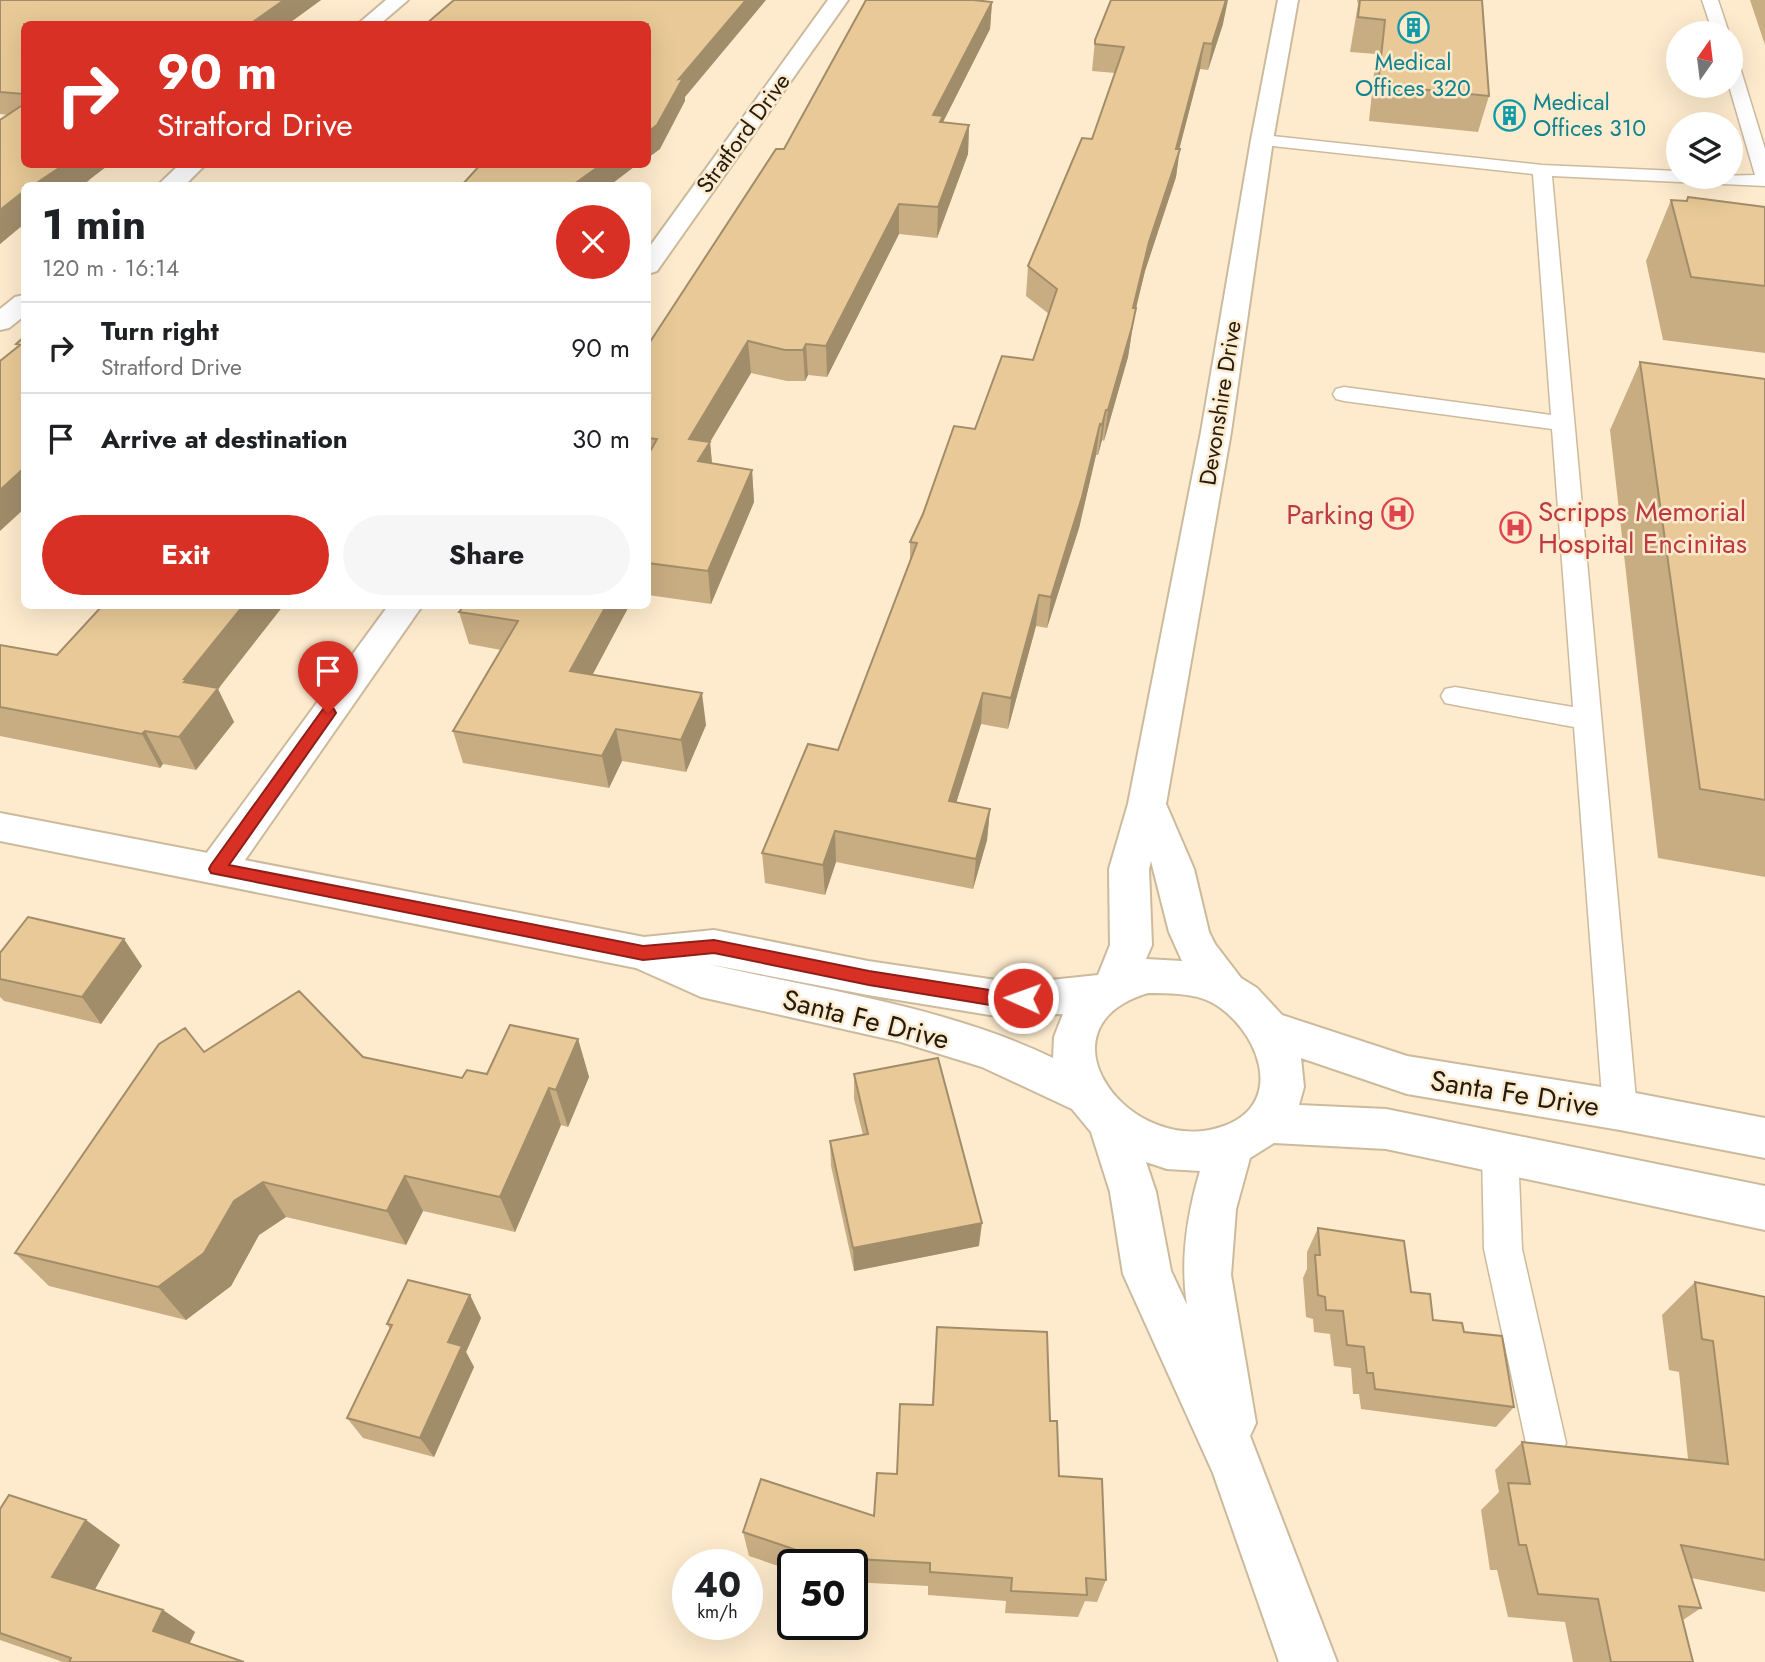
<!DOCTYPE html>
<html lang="en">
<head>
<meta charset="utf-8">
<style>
	body { margin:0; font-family:Jost,sans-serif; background:#f6f6f6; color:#202124; height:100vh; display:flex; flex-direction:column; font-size:26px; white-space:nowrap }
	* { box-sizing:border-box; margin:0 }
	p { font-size:23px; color:#757577 }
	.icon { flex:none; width:38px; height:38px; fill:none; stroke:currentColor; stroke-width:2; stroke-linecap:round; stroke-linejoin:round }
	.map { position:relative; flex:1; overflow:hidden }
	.details { position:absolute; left:21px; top:182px; width:630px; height:427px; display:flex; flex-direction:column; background:#fff; border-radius:10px; box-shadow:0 7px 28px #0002 }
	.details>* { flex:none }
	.hud { position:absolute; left:21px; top:21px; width:630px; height:147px; border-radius:10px; box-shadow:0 7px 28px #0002; background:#d93025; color:#fff; overflow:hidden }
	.needle { width:46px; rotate:14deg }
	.buttons { position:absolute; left:1666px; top:21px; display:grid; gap:14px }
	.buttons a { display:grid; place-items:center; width:77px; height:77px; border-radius:50%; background:#fff; box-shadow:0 7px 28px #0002; font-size:35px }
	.speed { position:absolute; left:672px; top:1549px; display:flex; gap:14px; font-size:35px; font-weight:700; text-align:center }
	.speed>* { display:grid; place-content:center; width:91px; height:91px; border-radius:50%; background:#fff; box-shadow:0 7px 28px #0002; line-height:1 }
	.speed small { font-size:18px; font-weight:400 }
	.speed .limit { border:4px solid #111; border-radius:10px; background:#fff; color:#111 }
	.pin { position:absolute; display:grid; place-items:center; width:60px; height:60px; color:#fff; margin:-72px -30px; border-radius:50% 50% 50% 0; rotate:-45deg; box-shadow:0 0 7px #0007 }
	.pin .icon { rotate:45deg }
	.me { position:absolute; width:77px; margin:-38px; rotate:272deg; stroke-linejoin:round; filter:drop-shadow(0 0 5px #0008) }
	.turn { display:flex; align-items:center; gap:24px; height:147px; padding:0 21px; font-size:32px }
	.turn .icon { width:91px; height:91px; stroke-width:2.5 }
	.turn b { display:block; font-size:49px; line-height:60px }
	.round { display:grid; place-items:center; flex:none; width:74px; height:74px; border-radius:37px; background:#f6f6f6 }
	.overview { display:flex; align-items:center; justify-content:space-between; height:119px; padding:0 21px }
	h1 { font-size:42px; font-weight:700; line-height:52px }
	.action { display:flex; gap:14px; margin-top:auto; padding:14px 21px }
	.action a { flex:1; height:80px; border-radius:42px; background:#d93025; color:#fff; font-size:28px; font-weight:700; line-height:80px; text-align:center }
	.action a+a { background:#f6f6f6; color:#202124 }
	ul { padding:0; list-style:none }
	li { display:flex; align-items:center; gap:21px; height:91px; padding:0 21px; border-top:2px solid #e0e0e0 }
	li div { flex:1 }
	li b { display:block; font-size:26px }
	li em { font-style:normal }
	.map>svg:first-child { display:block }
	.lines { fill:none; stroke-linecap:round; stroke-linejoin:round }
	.lane-casing { stroke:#ccba9d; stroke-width:3 }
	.street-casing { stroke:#ccba9d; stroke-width:4 }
	.secondary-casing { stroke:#ccba9d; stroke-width:4 }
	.lane { fill:#fff; fill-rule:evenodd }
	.street { fill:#fff; fill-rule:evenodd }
	.secondary { fill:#fff; fill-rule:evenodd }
	.wall { fill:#c8ad82 }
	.shaded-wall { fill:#a28d6a }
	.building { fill:#e8c997; stroke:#a28d6a; stroke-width:2 }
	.route { fill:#d93025; stroke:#8d1f18; stroke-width:2 }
	.labels { text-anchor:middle; stroke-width:5; stroke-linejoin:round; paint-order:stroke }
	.far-culture-label { font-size:23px; fill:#0d838f; stroke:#feebcd }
	.far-street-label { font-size:23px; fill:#221b10; stroke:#feebcd }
	.health-label { font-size:28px; fill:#be3a42; stroke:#feebcd; text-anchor:start }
	.street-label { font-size:28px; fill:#221b10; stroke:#feebcd }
</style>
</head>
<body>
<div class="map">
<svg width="1765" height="1662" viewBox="0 0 1765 1662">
	<rect width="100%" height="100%" fill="#feebcd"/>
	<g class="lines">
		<defs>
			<path id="lane" d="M1702,0H1718L1729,33H1713Z
				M1731,59L1739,64L1765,149V186L1552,176L1637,1110L1632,1121L1620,1125L1608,1121L1603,1110L1574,727L1455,705L1445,703L1441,696L1445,689L1455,687L1573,707L1552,429L1344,401L1336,399L1333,394L1336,389L1344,387L1551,415L1533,174L1262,145L1253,140L1262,135L1542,165L1678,171V177L1755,175L1729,86Z
				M1500,1135L1513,1140L1518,1151L1522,1249L1566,1443L1560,1457L1546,1463L1532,1457L1526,1443L1484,1249L1482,1151L1487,1140Z"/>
			<path id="street" d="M386,0H408L380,24H358Z
				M828,0H848L657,271L648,274V249Z
				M180,164H206L184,186H157Z
				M24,295V316L9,328L0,330V309L15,297Z
				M388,606H422L231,880L217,884L203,880L197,869L203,858Z"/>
			<path id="secondary" d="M1278,0H1298L1273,140L1231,432L1166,804L1194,869L1209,932L1215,944L1241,978L1257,988L1282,1015L1407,1056L1620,1090L1765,1118V1158L1620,1130L1407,1094L1301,1058L1304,1087L1299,1105L1386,1109L1765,1186V1230L1386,1149L1274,1143L1250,1158L1236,1209L1231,1275L1256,1423L1250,1436L1337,1662H1279L1213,1473L1123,1274L1110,1192L1091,1132L1072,1109L982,1067L901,1042L701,997L636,968L0,841V813L644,937L714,930L868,961L996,980H1051L1098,975L1110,945L1109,869L1128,804L1201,432L1251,140ZM1151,861L1169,932L1182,961L1146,959L1152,945L1149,869ZM708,964L868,995L996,1016L1063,1014L1054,1037L1053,1058C945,1006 824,991 708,964ZM1148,993C1168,993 1193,993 1211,1002C1256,1026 1289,1102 1224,1126C1131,1160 1031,1028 1148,993ZM1146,1162L1167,1169L1200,1171C1187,1215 1180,1259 1187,1305L1171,1271L1156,1192Z"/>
		</defs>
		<use href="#lane" class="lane-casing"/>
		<use href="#street" class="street-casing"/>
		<use href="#secondary" class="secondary-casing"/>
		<use href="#lane" class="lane"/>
		<use href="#street" class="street"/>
		<use href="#secondary" class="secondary"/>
	</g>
	<path class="wall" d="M0,0H321L288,24H24V164L90,180L81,186H24V224L0,244V120L8,115L0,114Z
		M1357,0H1482L1489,96L1478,132L1369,121L1376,54L1350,52L1358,4Z
		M1750,0H1765V45Z
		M992,2L990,29L943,122L969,125L968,154L937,238L899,234L827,377L808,375L805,381H787L751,373L710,442L712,464L752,470L754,502L711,604L648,595V345L784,149Z
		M1223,24L1208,70L1200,69L1179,149L1176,177L1145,271L1135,312L1128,357L1104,441L1102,440L1098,455H1096L1079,528L1047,628L1036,626L1008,729L981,724L956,803L990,809L987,840L973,889L836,862L825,895L765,883L762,853L838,750L910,561V542L975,429L1033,360L1049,314L1026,296L1028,266L1092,139L1115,73L1092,71L1095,40Z
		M1688,197L1765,207V353L1663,340L1646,261L1671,200L1686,201Z
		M1640,362L1765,379V877L1658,858L1610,430Z
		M102,606H283L218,689L234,722L196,770L163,764L160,768L0,736V645L57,655Z
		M464,606H629L592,675L706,725L686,772L622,761L609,788L463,763L453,731L501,650L469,644L459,612Z
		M0,953L142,966L101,1024L4,1001L0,997Z
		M578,1039L589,1077L568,1127L561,1125L515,1232L423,1211L406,1245L286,1217L259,1235L231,1286L186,1320L49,1286L15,1253L363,1057L462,1078L487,1074Z
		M854,1074L979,1246L854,1271L831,1166L830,1141L863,1135L854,1099Z
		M1318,1228L1411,1292L1433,1320L1464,1332L1514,1407L1496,1427L1361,1409L1359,1394H1353L1351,1368L1334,1366L1330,1334L1314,1332L1313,1319L1306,1317L1303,1278L1307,1269V1252Z
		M1695,1282L1765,1297V1592L1691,1578L1701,1608L1683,1620L1693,1662H1573L1565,1622L1508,1617L1497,1570H1490L1481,1510L1499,1492L1495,1470L1522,1442L1688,1459L1679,1372L1669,1370L1662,1315Z
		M470,1295L481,1318L466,1352L474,1367L434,1457L363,1438L347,1418L390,1329L387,1324Z
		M937,1327L1050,1421L1059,1476L1106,1580L1097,1602L1085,1601L1078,1617L1005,1613L1006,1601L928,1595V1586L852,1582V1564H793V1571L749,1556L743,1532L874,1516L932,1405Z
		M0,1509L86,1520L120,1545L94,1590L163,1610L195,1632L190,1643L244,1662H63L0,1640Z"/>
	<path class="shaded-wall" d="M284,0H321L288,24H250Z
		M746,0H766L685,97V101L660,149L648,158V132L679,79Z
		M1226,0H1228L1223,24L1208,70L1212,44Z
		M992,2L990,29L943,122L942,144L933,115Z
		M1204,43L1200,69L1176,162L1180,149L1176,177L1145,271L1135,312L1128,357L1104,441L1108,410L1149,242L1176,149Z
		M969,125L968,154L937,238L938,207Z
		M65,164H110L81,186H32Z
		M602,164H638L609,186H573Z
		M24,191V224L0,244V210Z
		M899,204V234L827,377L826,346Z
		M748,341L751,373L710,442L713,474L702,493L689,439Z
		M806,344L808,375L805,381L803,350Z
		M1106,410L1102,440L1098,455L1102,425Z
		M1100,424L1096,455L1079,528L1047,628L1051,597Z
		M24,468V509L0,531V490Z
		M752,470L754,502L711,604L708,571Z
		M1039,595L1036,626L1008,729L1011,698Z
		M243,606H283L218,689L234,722L196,770L179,737L184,679Z
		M606,606H629L577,704L570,671Z
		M702,693L706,725L686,772L681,740Z
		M983,693L981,724L947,832L949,801Z
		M616,729L622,761L609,788L602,756Z
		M145,731L163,764L160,768L142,734Z
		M990,809L987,840L973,889L976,859Z
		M835,831L836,862L825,895L823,865Z
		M124,939L142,966L101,1024L82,997Z
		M578,1039L589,1077L568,1127L556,1090Z
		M549,1088L561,1125L515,1232L500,1197Z
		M405,1176L423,1211L406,1245L387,1211Z
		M263,1182L286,1217L259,1235L231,1286L186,1320L158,1287L234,1201Z
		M982,1223L979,1246L854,1271L853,1248Z
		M470,1295L481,1318L466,1352L474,1367L434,1457L420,1438L448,1342Z
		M86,1520L120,1545L89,1600L52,1577Z
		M163,1610L195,1632L185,1652L153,1631Z"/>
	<path class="building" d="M0,0H284L250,24H24V94L0,92Z
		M454,0H746L679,79L683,78L657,125L648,132V24H426Z
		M866,0H973L992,2L933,115L943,116L940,122L969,125L938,207L899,204L826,346L806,344L803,350H785L748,341L689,439L710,442L698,461L752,470L708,571L648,563V455L657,439L648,438V345L776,149H784Z
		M1111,0H1226L1212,44L1204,43L1176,149H1180L1149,242L1133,308H1136L1132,327L1108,410H1106L1102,425L1100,424L1082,497L1051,597L1039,595L1011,698L983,693L949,801L990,809L976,859L835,831L823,865L762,853L808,744L838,750L917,543L910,542L923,514L954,426L975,429L1002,356L1033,360L1057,289L1028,266L1082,138L1092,139L1124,47L1095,44V40Z
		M1360,0H1482L1489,96L1378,85L1385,20L1358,17Z
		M24,104V164H65L32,186H24V191L0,210V120Z
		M481,164H602L573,185L578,186H453L454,184L462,185Z
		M1688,197L1765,207V286L1691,277L1671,200L1687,201Z
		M24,337V468L0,490V361L20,345L16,344Z
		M1640,362L1765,379V800L1700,789Z
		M102,606H243L184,679H187L184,682L218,688L179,737L145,731L142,734L0,707V645L57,655Z
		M464,606H606L570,671L702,693L681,740L616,729L602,756L453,731L518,621L459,612Z
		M28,917L124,939L82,997L0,979V953Z
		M299,991L363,1057L462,1078L467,1070L487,1074L510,1025L578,1039L556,1090L549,1088L500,1197L405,1176L387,1211L263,1182L234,1201L204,1253L158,1287L15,1253L159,1044L185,1028L204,1052Z
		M938,1058L982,1223L853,1248L830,1141L868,1134L854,1074Z
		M1318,1228L1404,1241L1411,1292L1430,1294L1433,1320L1462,1323L1464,1332L1502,1336L1514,1407L1375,1389L1373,1373H1367L1364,1347L1347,1345L1343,1311L1326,1310L1325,1297L1318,1295L1315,1255H1320Z
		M408,1280L470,1295L448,1342L462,1346L420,1438L347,1418L392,1325L387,1324Z
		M1695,1282L1765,1297V1560L1681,1545L1701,1608L1679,1606L1693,1662H1611L1598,1599L1538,1594L1526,1545H1519L1508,1483L1530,1484L1522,1442L1728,1464L1713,1341L1702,1339Z
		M937,1327L1047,1332L1050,1421H1057L1059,1476L1102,1479L1106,1580L1086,1578L1087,1595L1011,1591L1012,1578L930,1572V1563L817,1557L743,1532L761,1479L874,1516L877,1473L897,1474L900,1404L933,1405Z
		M9,1495L86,1520L52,1577L163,1610L153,1631L244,1662H69L71,1658L0,1633V1509Z"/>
	<path class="route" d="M328,707L334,709L336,713L334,716L229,865L643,946L714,940L869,971L996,991L1030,993L1032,998L1030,1004L996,1006L869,985L714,953L643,960L211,873L209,869L211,865L323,709Z"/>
	<defs>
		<symbol id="building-ring" viewBox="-11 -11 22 22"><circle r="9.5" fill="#feebcd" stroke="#0f9aa8" stroke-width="1.5"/><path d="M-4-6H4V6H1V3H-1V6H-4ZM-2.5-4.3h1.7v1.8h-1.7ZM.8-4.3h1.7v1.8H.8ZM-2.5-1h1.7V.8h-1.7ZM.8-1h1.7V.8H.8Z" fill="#0f9aa8"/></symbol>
		<symbol id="hospital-ring" viewBox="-11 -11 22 22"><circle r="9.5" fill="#feebcd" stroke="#e0444e" stroke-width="1.5"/><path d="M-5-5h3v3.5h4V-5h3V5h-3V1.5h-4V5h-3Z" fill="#e0444e"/></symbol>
	</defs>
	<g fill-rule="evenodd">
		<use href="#building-ring" x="1396" y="10" width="35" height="35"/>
		<use href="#building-ring" x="1492" y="98" width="35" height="35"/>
		<use href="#hospital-ring" x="1380" y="496" width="35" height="35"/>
		<use href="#hospital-ring" x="1498" y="510" width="35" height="35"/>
	</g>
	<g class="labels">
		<g class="far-culture-label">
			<text x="1413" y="70">Medical<tspan x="1413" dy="26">Offices 320</tspan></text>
			<text x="1533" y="110" text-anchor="start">Medical<tspan x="1533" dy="26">Offices 310</tspan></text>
		</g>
		<g class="far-street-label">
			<text transform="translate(743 133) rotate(-54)" y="8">Stratford Drive</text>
			<text transform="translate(1220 403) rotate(-81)" y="8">Devonshire Drive</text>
		</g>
		<g class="health-label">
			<text x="1538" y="521">Scripps Memorial<tspan x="1538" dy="32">Hospital Encinitas</tspan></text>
			<text x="1374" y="524" text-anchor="end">Parking</text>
		</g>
		<g class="street-label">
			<text transform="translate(866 1019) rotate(14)" y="10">Santa Fe Drive</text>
			<text transform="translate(1515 1093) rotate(9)" y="10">Santa Fe Drive</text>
		</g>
	</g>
</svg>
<div class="buttons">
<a><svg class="needle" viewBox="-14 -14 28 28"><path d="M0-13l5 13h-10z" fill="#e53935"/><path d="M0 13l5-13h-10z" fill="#757577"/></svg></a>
<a><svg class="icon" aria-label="layers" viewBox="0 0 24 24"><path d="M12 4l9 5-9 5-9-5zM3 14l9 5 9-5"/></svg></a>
</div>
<div class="speed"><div>40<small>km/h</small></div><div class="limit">50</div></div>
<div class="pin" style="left:328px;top:713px;background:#d93025"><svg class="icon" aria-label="arrive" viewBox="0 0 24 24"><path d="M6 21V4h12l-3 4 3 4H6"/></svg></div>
<svg class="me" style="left:1023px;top:998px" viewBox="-20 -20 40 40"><circle r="17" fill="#d93025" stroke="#fff" stroke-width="3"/><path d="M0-11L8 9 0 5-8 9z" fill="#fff"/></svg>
<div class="hud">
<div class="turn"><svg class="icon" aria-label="right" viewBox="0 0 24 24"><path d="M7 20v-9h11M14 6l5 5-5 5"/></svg><div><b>90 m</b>Stratford Drive</div></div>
</div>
<section class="details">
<div class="overview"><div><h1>1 min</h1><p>120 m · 16:14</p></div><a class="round" style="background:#d93025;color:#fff"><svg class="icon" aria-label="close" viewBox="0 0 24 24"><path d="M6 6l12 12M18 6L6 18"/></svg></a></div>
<ul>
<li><svg class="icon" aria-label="right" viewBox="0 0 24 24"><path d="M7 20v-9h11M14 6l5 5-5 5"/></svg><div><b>Turn right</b><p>Stratford Drive</p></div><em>90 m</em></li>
<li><svg class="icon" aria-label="arrive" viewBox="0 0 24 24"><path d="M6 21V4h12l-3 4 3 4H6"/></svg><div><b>Arrive at destination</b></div><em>30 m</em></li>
</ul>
<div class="action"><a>Exit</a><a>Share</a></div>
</section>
</div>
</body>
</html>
